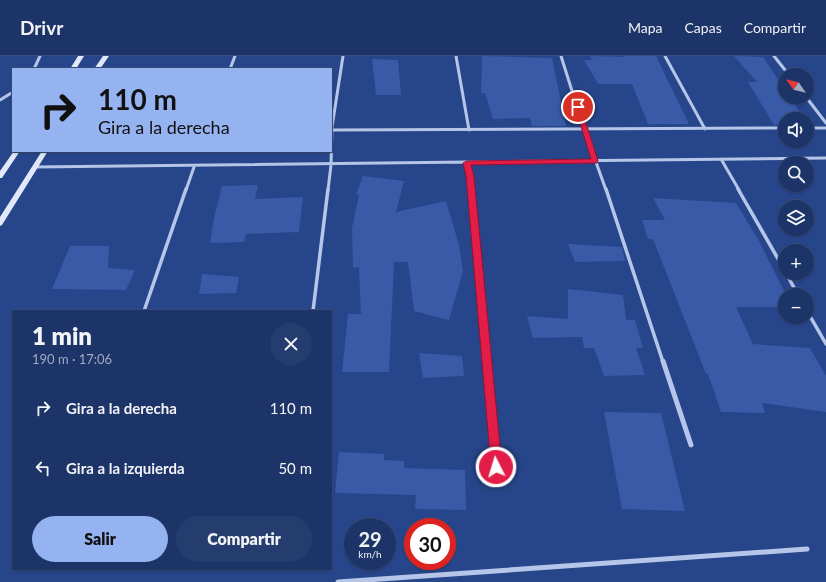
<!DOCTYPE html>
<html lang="es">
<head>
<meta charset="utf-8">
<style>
	body { margin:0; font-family:Lato,sans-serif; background:#253c6e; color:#f1f3f6; height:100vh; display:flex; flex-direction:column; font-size:15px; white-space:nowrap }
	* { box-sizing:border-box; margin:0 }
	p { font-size:13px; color:#a0aac0 }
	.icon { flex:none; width:22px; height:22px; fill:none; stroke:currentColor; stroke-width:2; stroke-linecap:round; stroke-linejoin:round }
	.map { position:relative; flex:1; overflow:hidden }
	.sheet { position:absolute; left:12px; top:254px; width:320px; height:260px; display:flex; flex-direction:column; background:#1d3468; border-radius:0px; box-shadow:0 1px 3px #0004,0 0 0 1px #3b4f7c }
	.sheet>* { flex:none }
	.banner { position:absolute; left:12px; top:12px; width:320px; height:84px; border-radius:0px; box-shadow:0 1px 3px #0004,0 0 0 1px #3b4f7c; background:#95b2f1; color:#111; overflow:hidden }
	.needle { width:26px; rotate:304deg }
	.controls { position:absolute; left:778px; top:12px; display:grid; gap:8px }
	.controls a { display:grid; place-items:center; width:36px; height:36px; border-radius:50%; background:#1d3468; box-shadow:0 1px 3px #0004,0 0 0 1px #3b4f7c; font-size:20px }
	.speed { position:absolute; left:344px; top:462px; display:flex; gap:8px; font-size:20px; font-weight:700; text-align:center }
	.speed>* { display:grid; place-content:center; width:52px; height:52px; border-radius:50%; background:#1d3468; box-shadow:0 1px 3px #0004,0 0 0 1px #3b4f7c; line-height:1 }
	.speed small { font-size:10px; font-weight:400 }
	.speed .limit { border:6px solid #d22; background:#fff; color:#111 }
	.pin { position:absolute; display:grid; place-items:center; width:34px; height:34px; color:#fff; margin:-17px; border:2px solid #fff; border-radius:50%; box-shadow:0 1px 4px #0007 }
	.me { position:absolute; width:44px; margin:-22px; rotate:355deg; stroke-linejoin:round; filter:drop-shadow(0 0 3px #0008) }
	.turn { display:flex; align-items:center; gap:14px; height:84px; padding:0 20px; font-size:18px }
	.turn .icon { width:52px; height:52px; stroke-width:2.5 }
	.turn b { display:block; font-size:28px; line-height:34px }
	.round { display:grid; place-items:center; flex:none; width:42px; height:42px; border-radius:21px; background:#253c6e }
	.summary { display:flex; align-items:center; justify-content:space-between; height:68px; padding:0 20px }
	h1 { font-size:24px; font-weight:800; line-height:30px }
	.button { display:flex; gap:8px; margin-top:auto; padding:8px 20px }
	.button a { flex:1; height:46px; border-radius:24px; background:#95b2f1; color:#111; font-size:16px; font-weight:800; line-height:46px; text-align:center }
	.button a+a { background:#253c6e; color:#f1f3f6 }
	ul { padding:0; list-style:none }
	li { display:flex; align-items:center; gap:12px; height:60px; padding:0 20px }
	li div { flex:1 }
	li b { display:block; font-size:15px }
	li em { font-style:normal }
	header { display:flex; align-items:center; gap:24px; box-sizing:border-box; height:56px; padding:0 20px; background:#1d3468; border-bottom:1px solid #3b4f7c }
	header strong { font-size:19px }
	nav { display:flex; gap:22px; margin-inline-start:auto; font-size:14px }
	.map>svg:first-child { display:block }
	.building { fill:#385aa7 }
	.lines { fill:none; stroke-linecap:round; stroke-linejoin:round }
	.street-far2 { stroke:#b5c6e9; stroke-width:3 }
	.street-far1 { stroke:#b5c6e9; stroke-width:3.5 }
	.street { stroke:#b5c6e9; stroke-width:5 }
	.secondary { fill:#dfe7f8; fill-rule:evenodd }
	.route { fill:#e11d48; stroke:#92132f }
</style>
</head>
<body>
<header>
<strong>Drivr</strong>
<nav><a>Mapa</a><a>Capas</a><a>Compartir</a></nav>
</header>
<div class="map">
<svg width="826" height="526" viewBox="0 0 826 526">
	<rect width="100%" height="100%" fill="#27458a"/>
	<path class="building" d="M482,0L552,2L566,70H532L530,62L493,63L485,37H481Z
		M590,0L625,1L624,0H656L689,68H648L632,28H598L584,4H592Z
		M734,0L763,1L785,34V41H790L803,62L790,63L785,57V69H774L748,26H757Z
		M372,3L398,4L401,39H376Z
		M363,120L404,125L396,156L446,145L459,189L463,215L449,264L414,255L408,206H394L389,316H342L348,258H361L359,211L353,212L352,172L359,139L356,138Z
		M258,129L255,143L303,141L299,176L246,178L244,186L210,187L214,162L222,130Z
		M653,142L736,147L758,183L785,237V251H736L753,288L810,292L826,320V356L762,347L765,357L721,356L708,318H706L653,183H648L642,164H665Z
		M568,188L622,191L625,205L575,206Z
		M70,190H109L108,212L135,214L126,234L52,233Z
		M202,218L239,221L236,237L199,238Z
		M568,233L623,239L626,264H635L643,292H636L645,319L604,320L594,292H584L582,281L533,282L527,260L568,263Z
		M419,297L462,300L464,320L423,322Z
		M604,356L661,357L685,455L622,453Z
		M339,396L384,398V404L404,405V412L465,414L466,454L415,453L416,439L335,437Z"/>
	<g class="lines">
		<path class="street-far2" d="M456,0L469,74
			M561,0L584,73L606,134
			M665,0L705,73
			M774,0L789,19
			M34,13L40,0
			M230,13L235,0
			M806,41L826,67
			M0,44L13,36
			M807,72H826
			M331,74L785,72
			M721,103L739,134
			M467,107L471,134
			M35,111L826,102
			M186,134L194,111
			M328,134L331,109L332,71L343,0"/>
		<path class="street-far1" d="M471,133L487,306
			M606,133L663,306
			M738,133L785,215
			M786,217L798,239
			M144,255L186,133
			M313,255L328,133
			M807,255L826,288"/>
		<path class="street" d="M487,305L496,411
			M663,305L691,389
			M338,526L807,493"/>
		<path class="secondary" d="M78,0H84L76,13H70Z
			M103,0H109L100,13H94Z
			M14,95H20L2,122H0V115Z
			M42,95H48L2,169L0,170V161Z"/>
	</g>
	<path class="route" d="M578,49L581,51L598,105L597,107L471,109L474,120L502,411L500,415L496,416L492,415L491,411L466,120L463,107L467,105L591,103L575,51Z"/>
</svg>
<div class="controls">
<a><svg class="needle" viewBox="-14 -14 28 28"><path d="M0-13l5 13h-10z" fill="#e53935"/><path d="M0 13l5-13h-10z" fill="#a0aac0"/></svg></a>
<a><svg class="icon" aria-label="sound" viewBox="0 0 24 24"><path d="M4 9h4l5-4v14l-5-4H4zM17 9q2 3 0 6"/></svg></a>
<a><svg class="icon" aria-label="search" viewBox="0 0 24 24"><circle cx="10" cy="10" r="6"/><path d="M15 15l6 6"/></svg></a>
<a><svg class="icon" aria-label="layers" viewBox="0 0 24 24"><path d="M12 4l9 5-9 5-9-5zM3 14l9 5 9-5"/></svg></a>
<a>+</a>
<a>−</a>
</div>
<div class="speed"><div>29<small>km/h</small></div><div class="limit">30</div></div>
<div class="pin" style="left:578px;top:51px;background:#d93025"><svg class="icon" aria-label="arrive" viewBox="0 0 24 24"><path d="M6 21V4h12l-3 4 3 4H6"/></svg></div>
<svg class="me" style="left:496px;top:411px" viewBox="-20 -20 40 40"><circle r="17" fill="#e11d48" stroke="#fff" stroke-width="3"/><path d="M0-11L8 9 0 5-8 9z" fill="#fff"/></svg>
<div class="banner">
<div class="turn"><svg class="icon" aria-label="right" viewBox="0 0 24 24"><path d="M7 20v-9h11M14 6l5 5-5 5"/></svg><div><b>110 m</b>Gira a la derecha</div></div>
</div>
<section class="sheet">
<div class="summary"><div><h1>1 min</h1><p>190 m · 17:06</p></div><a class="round"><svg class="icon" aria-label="close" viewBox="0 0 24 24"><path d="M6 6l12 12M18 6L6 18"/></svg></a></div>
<ul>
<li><svg class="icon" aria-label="right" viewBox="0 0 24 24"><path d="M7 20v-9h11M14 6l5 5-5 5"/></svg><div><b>Gira a la derecha</b></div><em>110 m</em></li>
<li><svg class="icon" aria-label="left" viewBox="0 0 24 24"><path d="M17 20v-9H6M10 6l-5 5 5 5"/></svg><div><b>Gira a la izquierda</b></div><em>50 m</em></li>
</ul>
<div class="button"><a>Salir</a><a>Compartir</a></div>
</section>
</div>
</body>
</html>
